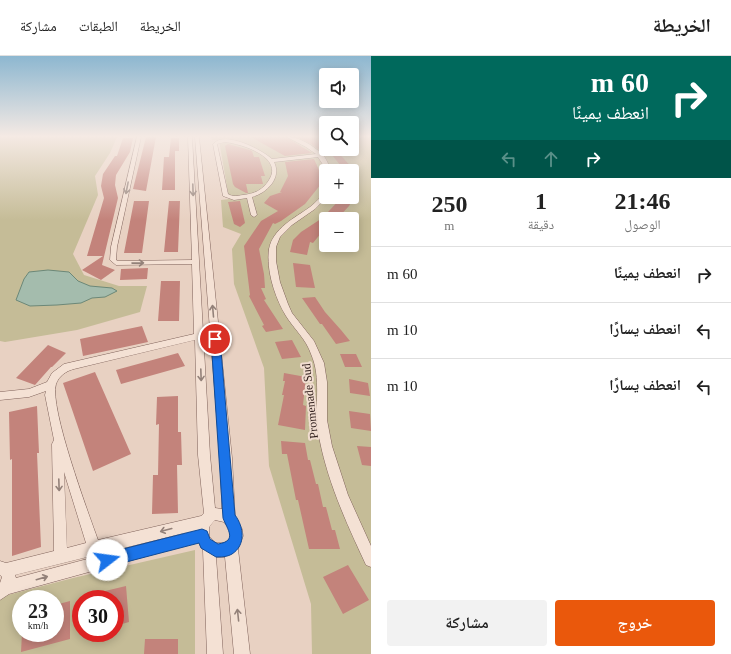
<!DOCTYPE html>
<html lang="ar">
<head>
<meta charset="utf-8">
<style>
	body { margin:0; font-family:"Times New Roman","Noto Naskh Arabic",serif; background:#f2f2f2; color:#222; direction:rtl; height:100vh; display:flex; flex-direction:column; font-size:15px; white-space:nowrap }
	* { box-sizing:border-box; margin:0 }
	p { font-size:13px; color:#767676 }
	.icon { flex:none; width:22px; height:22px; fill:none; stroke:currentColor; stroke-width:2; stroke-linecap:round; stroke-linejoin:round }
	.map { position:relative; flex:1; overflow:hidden; direction:ltr }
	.side { display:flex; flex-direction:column; background:#fff; width:360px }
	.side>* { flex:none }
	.hud { background:#00695c; color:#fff; overflow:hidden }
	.controls { position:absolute; left:319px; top:12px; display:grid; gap:8px }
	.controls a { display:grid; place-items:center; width:40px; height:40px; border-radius:4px; background:#fff; box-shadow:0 2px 10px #0003; font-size:20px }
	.speed { position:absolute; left:12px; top:534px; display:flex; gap:8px; font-size:20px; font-weight:700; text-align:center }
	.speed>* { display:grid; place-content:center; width:52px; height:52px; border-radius:50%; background:#fff; box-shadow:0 2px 10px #0003; line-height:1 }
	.speed small { font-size:10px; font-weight:400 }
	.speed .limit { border:6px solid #d22; background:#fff; color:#111 }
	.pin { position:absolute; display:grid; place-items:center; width:34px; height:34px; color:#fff; margin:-17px; border:2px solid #fff; border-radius:50%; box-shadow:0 1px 4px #0007 }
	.me { position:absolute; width:44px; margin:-22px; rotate:75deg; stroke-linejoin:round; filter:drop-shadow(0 0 3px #0008) }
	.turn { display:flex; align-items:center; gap:14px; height:84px; padding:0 16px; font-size:18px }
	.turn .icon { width:52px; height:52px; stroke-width:2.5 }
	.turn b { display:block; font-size:28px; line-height:34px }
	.lanes { display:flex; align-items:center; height:38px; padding:0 16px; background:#0003; justify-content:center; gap:20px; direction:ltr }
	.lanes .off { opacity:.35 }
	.eta { display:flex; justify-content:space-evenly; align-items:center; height:68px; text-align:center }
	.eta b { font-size:24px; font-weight:600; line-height:28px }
	.primary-button { display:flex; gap:8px; margin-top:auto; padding:8px 16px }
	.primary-button a { flex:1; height:46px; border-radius:4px; background:#ea580c; color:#fff; font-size:16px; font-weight:600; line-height:46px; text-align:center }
	.primary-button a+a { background:#f2f2f2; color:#222 }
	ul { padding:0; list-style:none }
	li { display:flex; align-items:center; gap:12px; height:56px; padding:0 16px; border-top:1px solid #e0e0e0 }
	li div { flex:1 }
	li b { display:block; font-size:15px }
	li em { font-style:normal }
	header { display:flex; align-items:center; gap:24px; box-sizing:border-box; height:56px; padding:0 20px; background:#fff; border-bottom:1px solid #e0e0e0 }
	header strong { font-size:19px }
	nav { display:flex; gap:22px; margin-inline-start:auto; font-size:14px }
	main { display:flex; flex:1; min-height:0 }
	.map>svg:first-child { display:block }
	.green { fill:#c5bc97; fill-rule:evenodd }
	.water { fill:#a4bcad; stroke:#6c8878 }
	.building { fill:#c3837b }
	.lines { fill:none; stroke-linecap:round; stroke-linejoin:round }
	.street-casing { stroke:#80635b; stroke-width:1 }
	.street { fill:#f4e1d4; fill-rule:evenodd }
	.oneway { stroke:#938179 }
	.route { fill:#1a73e8; stroke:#114b97 }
	.labels { text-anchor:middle; stroke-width:4; stroke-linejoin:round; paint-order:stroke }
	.street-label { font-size:12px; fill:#32211e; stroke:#f1ddd0 }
</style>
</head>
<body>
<header>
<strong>الخريطة</strong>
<nav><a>الخريطة</a><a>الطبقات</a><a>مشاركة</a></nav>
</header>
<main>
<section class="side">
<div class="hud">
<div class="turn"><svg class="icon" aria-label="right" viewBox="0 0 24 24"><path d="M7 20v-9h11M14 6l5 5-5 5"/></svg><div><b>60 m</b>انعطف يمينًا</div></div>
<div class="lanes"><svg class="icon off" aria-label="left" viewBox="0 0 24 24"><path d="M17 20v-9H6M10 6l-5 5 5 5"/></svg><svg class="icon off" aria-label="ahead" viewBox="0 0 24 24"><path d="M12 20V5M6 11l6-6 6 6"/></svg><svg class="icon" aria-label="right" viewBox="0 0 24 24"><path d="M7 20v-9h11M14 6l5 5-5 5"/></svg></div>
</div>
<div class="eta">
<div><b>21:46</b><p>الوصول</p></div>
<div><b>1</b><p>دقيقة</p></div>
<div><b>250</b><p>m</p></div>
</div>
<ul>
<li><svg class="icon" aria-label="right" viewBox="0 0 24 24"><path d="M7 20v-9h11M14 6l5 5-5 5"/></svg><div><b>انعطف يمينًا</b></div><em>60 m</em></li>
<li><svg class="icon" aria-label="left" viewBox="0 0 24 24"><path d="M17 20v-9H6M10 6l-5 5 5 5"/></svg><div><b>انعطف يسارًا</b></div><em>10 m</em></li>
<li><svg class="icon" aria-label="left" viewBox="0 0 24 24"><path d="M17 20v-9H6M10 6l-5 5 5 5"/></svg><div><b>انعطف يسارًا</b></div><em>10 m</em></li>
</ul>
<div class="primary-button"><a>خروج</a><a>مشاركة</a></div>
</section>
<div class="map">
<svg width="371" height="598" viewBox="0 0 371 598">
	<rect width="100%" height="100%" fill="#e8d1c2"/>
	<path class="green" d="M0,81H117L110,97L95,120L98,139L73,198L84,219L119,230H147L140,256L77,274L5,286L0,285Z
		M211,81H326V93H352V81H371V598H312L311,548L269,410L264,312L234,228L232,193L241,178L223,171L221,144L229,143L219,84H212ZM326,115H352V141H326ZM326,163H352V189H326Z
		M195,494V598H0V541L73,522ZM21,543H55V577H21ZM81,543H115V577H81Z"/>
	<path class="water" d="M48,214L69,216L78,225L90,230L112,232L117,235L105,241L92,242L81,247L57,249L30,250L16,244L24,223L29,216Z"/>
	<path class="building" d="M146,81H156L146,135L133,133Z
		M251,81H286L312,97L285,100Z
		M297,81H302V82L312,81L326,88V95L322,96L311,88Z
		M123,82H133L130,96L116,119L115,129L118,142L102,209L115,214L101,224L82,214L103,200H87L104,142L101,130L103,118L115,100H117Z
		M171,82H179V95H175V134H162L164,101H169Z
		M228,88L250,94L252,95L254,101H259L265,120H261L263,128H246L248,137H246L235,131L233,128L225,90Z
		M327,93H335L355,115L342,114L341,110Z
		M314,103L323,123L321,128L305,148L281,165L275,168L273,167L259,193L264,218L265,232H261L266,243L264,244L283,273L266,276L262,270L264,269L249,240L250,239L244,190L261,165L278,155L264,147L270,140L282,136H280L288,120L285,106Z
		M342,141H354L349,150L337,163H326V174L322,176L313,187L310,186L307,199L290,196L293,184L301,176L330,157L328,156Z
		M134,145H149L142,197H124Z
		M169,145H180L178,196H164Z
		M240,145L245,167L240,171L234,168L228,146Z
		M293,207L310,209L315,232L296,231Z
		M148,212L147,223L120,224L121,213Z
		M161,225H180L179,265H158Z
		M315,241L325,256L341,274L350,285L336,288L322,268H320L302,242Z
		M142,270L148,286L83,300L80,283Z
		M292,284L301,301L282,303L275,286Z
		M48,289L66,297L52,311H51L35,329L16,322Z
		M178,297L185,310L121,328L116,314Z
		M340,298H356L362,311H345Z
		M95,316L131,398L93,415L63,327Z
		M284,317L306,321L303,349L306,350L305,374L278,369L284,339H282L285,325H283Z
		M349,323L368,327L370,340L350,337Z
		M178,340V376H181L182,409H177L178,457L152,458L153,419H158L159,368L156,369L157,341Z
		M37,350L39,397H37L41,491L12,500V403L10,404L9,356Z
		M349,355L370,358L371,375L351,372Z
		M281,385L305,387L308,404H310L316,428H318L323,451H326L332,474H335L340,493H309L298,444H296L287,398H282Z
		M357,390L371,391V410L362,409Z
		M348,509L369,544L343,558L323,521Z
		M126,530L129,566L115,570V543H81L80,541Z
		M70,545V583L21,596L22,577H55V549Z
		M145,583H178V598H144Z"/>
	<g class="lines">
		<defs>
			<path id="street" d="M137,81H141L117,191L116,204L118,205L192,204L188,81H192L210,399L215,452L222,453L220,402L195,81H199L232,402L235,460L242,473L243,480L238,493L250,598H234L225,501H216L223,598H207L203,494L198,486L9,538L0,544V527L2,521L0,519V505L6,507L54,495L52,388L54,384L45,339L46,335L29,341L0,344V336L29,333L47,326L52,317L64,308L194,278L192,208L116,209L110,204L111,191ZM195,284L198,399L204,457L201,460L98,484C88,456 49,351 56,328C59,320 66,315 74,313ZM64,416L86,487L67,492ZM215,464L224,466L230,474V483L224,487H215L209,480V471ZM196,474L16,522L15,519Z
				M287,81C298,80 314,90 322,98C326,102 329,109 331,115H327L318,101L274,106C282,122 267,137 252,141L257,159L254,161L251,159L247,142L234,144L223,140L213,88C225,74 262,94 272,103L316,98L306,91ZM225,86C242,88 284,101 269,124C263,134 254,138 243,139C237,140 233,141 228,138L217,88Z
				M326,137V141H327L315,153L292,169L280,181L276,191V205L280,226L288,248L292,257L314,285L324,307L327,326V364L332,390L348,439L371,490V511L366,509C346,466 326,423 318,375C314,349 322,323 311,298C306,283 294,273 286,260C275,242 266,214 269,193C273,172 295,162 310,151C316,147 320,140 326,137Z"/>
		</defs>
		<use href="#street" class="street-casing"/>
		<use href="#street" class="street"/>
	</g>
	<defs><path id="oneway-shaft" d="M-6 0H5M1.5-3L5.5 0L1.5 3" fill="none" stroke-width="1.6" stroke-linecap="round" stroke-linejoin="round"/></defs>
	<g class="oneway">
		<use href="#oneway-shaft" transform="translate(127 132) rotate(101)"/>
		<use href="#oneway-shaft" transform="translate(193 134) rotate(88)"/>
		<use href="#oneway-shaft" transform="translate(138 207) rotate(-1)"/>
		<use href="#oneway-shaft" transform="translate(213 255) rotate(-95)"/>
		<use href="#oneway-shaft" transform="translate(201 319) rotate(88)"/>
		<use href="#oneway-shaft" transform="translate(59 429) rotate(88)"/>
		<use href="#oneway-shaft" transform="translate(166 474) rotate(165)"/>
		<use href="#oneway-shaft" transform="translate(42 522) rotate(-16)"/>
		<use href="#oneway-shaft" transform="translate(238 559) rotate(-96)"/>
	</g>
	<linearGradient id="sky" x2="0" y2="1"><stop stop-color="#8db7d0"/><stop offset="0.49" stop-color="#f5eae4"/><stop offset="1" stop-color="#f5eae4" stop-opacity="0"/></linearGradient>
	<rect width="371" height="164" fill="url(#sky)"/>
	<path class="route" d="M215,280L220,283L235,459C244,471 246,489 232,498C227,501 221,501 216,501L201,492L199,487L107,511L102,509L100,504L102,499L107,497L202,473L207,475L210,483L218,488C238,485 227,473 223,462L211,283Z"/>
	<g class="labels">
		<g class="street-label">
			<text transform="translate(310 345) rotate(-96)" y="4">Promenade Sud</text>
		</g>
	</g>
</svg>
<div class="controls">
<a><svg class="icon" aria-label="sound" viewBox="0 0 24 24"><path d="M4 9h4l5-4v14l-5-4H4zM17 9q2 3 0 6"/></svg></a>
<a><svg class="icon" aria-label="search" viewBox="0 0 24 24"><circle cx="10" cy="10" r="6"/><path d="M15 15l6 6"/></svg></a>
<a>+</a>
<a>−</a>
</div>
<div class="speed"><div>23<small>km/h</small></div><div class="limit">30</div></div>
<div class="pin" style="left:215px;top:283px;background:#d93025"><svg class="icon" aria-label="arrive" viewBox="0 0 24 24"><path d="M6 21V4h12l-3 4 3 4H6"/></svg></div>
<svg class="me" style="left:107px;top:504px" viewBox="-20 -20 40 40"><circle r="19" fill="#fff"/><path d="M0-13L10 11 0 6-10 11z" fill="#1a73e8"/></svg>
</div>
</main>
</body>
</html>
